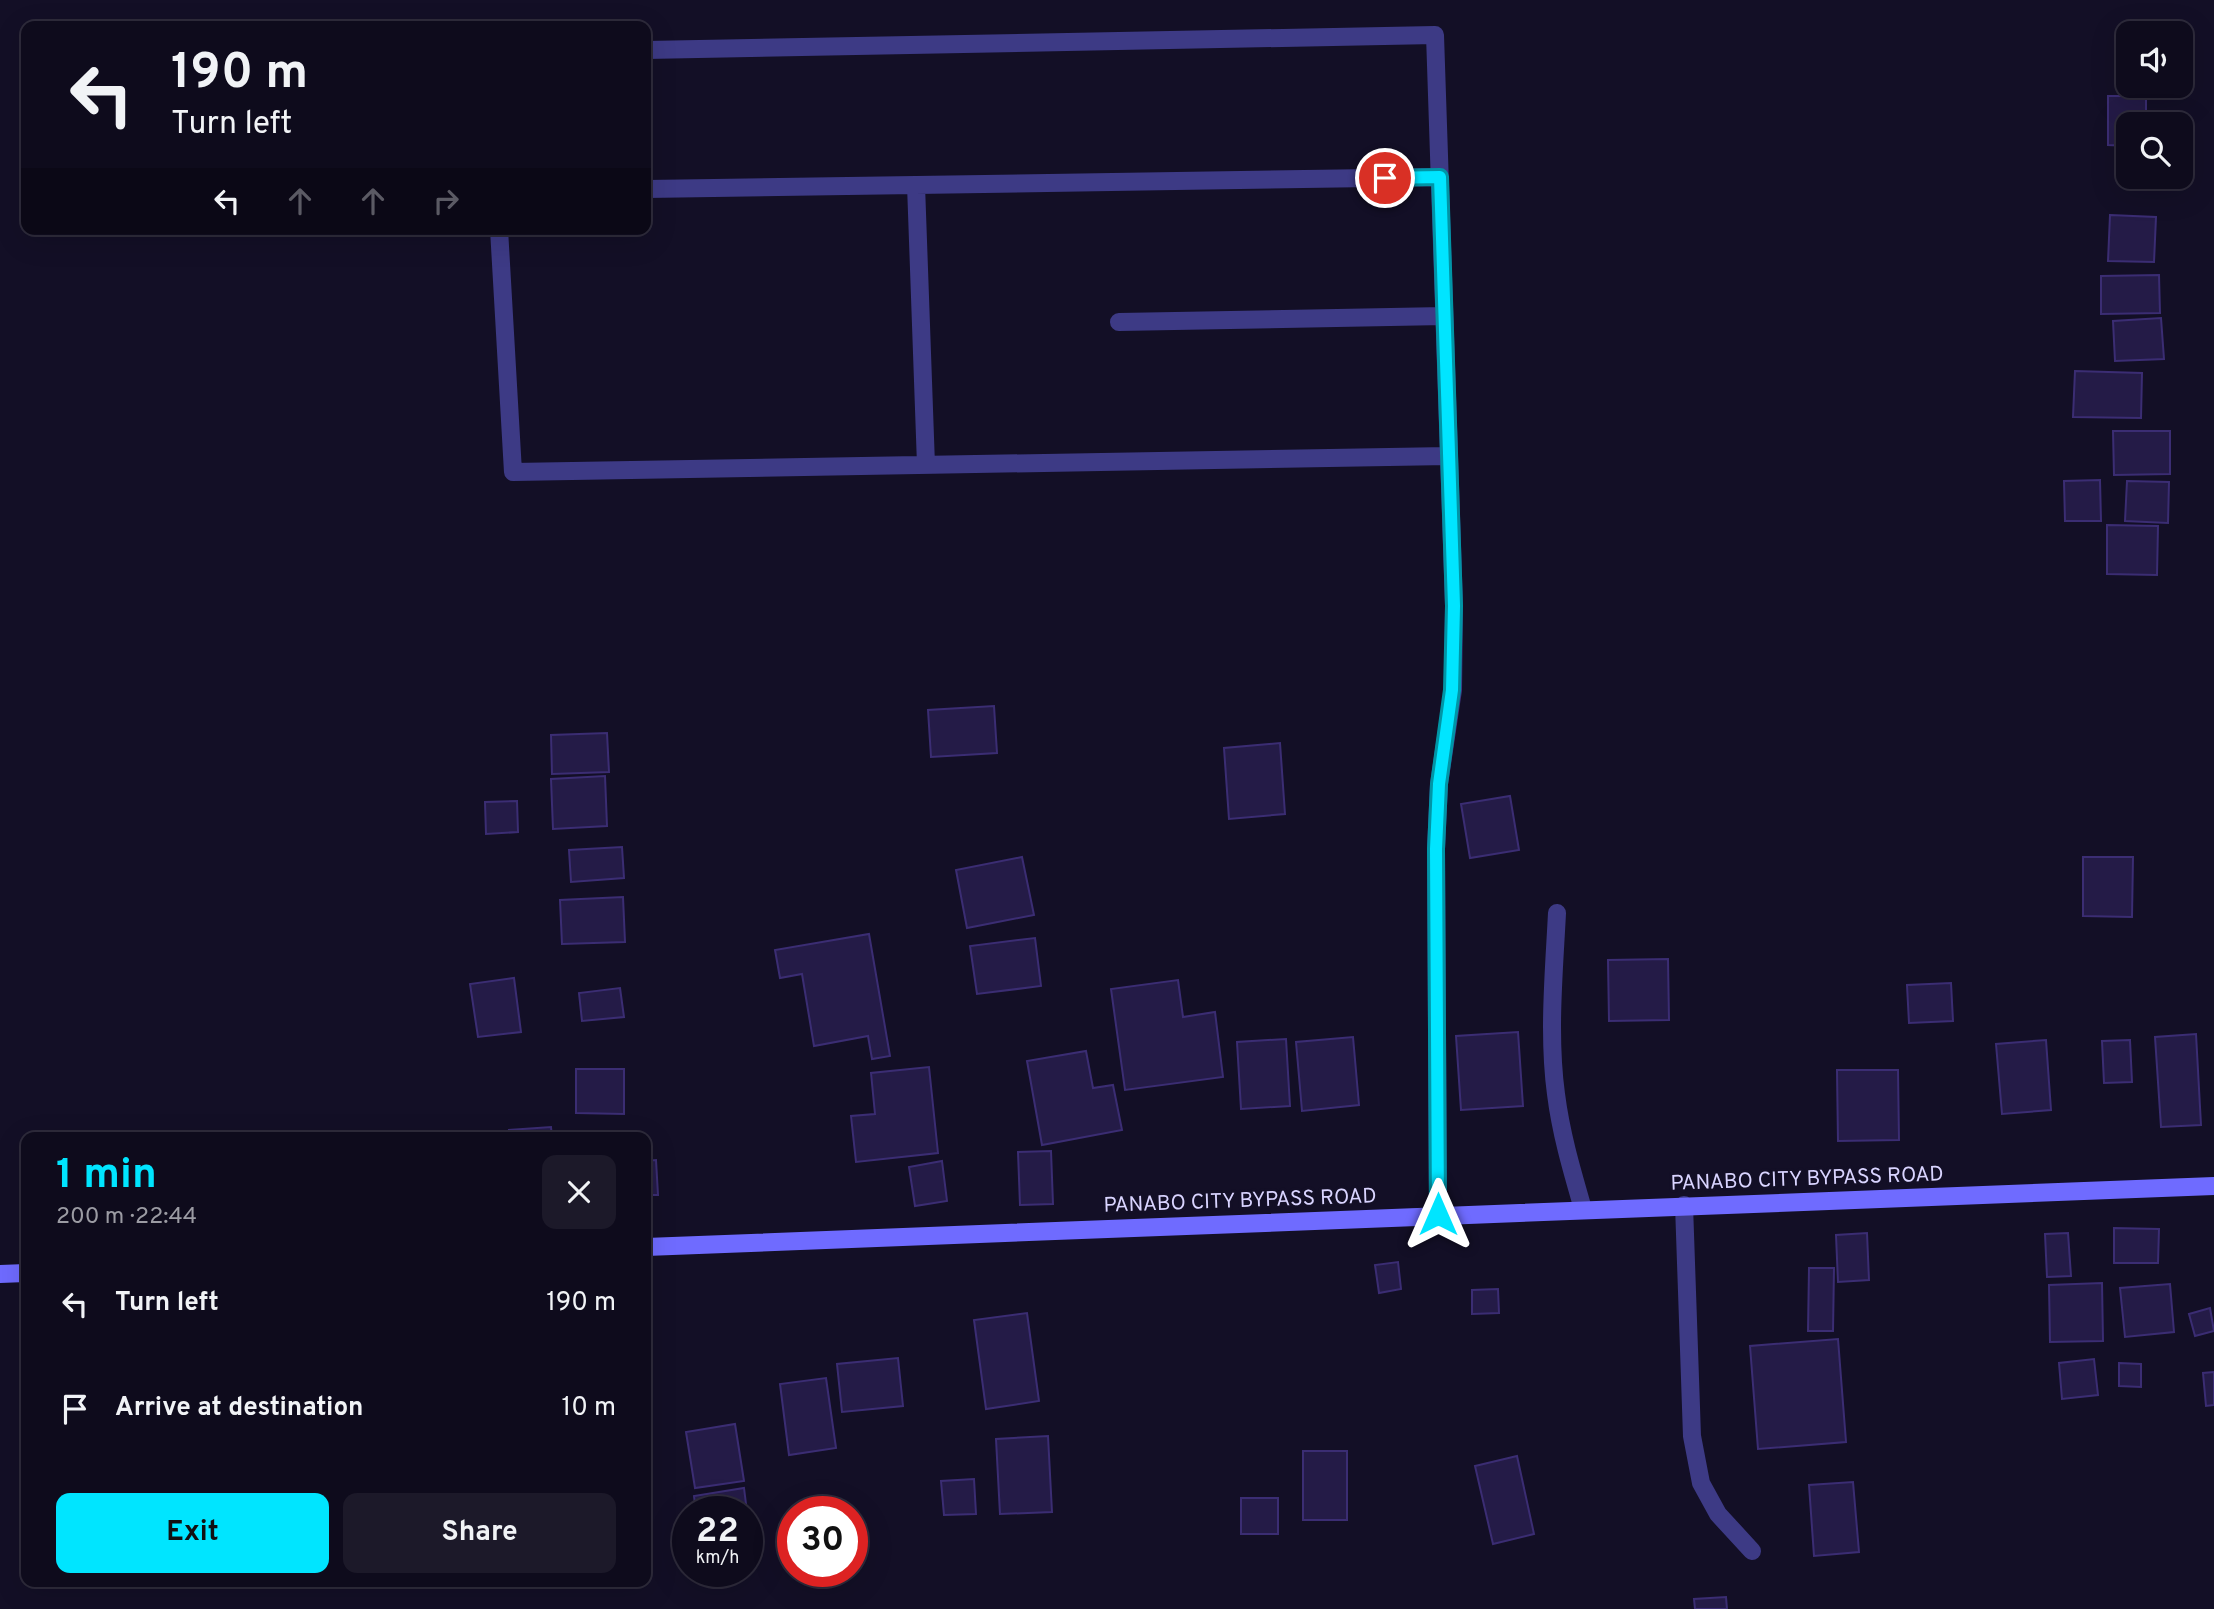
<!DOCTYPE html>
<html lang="en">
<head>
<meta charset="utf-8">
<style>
	body { margin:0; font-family:Overpass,sans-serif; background:#1c1929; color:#f1f3f6; height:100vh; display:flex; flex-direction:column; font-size:26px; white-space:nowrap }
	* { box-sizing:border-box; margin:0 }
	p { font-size:23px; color:#9b9ba3 }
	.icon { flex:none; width:38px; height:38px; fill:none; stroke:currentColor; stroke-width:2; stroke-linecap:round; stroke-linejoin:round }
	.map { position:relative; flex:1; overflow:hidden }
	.panel { position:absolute; left:21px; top:1132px; width:630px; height:455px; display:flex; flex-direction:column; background:#0e0b1c; border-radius:14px; box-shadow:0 7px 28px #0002,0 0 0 2px #2e2b3b }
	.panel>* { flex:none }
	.hud { position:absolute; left:21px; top:21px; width:630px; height:214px; border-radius:14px; box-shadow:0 7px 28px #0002,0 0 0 2px #2e2b3b; background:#0e0b1c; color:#f1f3f6; overflow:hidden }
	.buttons { position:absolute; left:2116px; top:21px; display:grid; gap:14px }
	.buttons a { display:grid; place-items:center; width:77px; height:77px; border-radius:14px; background:#0e0b1c; box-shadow:0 7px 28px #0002,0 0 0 2px #2e2b3b; font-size:35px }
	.speed { position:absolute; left:672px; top:1496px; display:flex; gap:14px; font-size:35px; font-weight:700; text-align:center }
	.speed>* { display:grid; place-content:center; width:91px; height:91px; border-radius:50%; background:#0e0b1c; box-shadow:0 7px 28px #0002,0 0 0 2px #2e2b3b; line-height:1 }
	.speed small { font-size:18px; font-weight:400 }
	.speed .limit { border:10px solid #d22; background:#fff; color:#111 }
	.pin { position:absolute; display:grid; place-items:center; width:60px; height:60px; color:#fff; margin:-30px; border:4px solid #fff; border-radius:50%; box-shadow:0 2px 7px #0007 }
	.me { position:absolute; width:77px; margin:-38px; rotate:0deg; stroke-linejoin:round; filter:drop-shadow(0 0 5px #0008) }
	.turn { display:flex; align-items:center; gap:24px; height:147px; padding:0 35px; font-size:32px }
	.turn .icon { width:91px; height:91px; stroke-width:2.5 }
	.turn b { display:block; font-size:49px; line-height:60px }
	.lanes { display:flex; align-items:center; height:66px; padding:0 35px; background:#0003; justify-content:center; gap:35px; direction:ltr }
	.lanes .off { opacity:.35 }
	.round { display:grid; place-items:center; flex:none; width:74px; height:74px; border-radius:14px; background:#1c1929 }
	.headline { display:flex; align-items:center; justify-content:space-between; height:119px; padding:0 35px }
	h1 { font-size:42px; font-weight:700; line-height:52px; color:#00e5ff }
	.primary-button { display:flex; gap:14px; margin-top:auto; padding:14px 35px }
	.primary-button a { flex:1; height:80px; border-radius:14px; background:#00e5ff; color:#111; font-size:28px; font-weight:700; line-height:80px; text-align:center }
	.primary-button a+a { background:#1c1929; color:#f1f3f6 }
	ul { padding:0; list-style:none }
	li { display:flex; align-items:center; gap:21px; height:105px; padding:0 35px }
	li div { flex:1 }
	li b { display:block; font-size:26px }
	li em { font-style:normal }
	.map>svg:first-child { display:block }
	.building { fill:#241b47; stroke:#3b2d73; stroke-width:2 }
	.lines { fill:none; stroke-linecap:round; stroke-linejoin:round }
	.street { stroke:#3d3a85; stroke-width:18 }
	.secondary { stroke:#6f6bff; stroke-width:18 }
	.route-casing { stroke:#0095a6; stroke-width:18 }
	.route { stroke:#00e5ff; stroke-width:12 }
	.labels { text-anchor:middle; stroke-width:6; stroke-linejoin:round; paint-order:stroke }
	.street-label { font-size:21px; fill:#d9d4ff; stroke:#130f26 }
</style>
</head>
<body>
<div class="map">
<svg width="2214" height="1609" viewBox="0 0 2214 1609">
	<rect width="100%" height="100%" fill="#130f26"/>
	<path class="building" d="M2108,96H2146V124H2128V146L2108,145Z
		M2110,215L2156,217L2154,262L2108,261Z
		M2159,275L2160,313L2101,314V276Z
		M2161,318L2164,359L2115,361L2113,321Z
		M2075,371L2142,373L2141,418L2073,417Z
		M2113,431H2170V474L2114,475Z
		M2100,480L2101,521H2065L2064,481Z
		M2127,481L2169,482L2168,523L2125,521Z
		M2107,525L2158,526L2157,575L2107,574Z
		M994,706L997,753L931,757L928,710Z
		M607,733L609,772L552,774L551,735Z
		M1280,743L1285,814L1229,819L1224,748Z
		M605,776L607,826L553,829L551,779Z
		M1510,796L1519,850L1470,858L1461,804Z
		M517,801L518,832L486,834L485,802Z
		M622,847L624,878L571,882L569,850Z
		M1022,857L1034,915L967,928L956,870Z
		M2083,857H2133L2132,917L2083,916Z
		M623,897L625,942L562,944L560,900Z
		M869,934L890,1056L872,1059L868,1036L814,1046L802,974L780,978L775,950Z
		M1035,938L1041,986L977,994L970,946Z
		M1668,959L1669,1020L1609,1021L1608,960Z
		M514,978L521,1032L478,1037L470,984Z
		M1178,980L1183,1017L1215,1012L1223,1077L1125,1090L1111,989Z
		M1951,983L1953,1021L1909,1023L1907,985Z
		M620,988L624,1017L582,1021L579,993Z
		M1518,1032L1523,1106L1461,1110L1456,1036Z
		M2196,1034L2201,1125L2161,1127L2155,1037Z
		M1353,1037L1359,1105L1302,1111L1296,1042Z
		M1286,1039L1290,1106L1241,1109L1237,1042Z
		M2046,1040L2051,1110L2002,1114L1996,1044Z
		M2130,1040L2132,1082L2104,1083L2102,1041Z
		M1086,1051L1093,1088L1113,1085L1122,1130L1042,1145L1027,1061Z
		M929,1067L938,1153L856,1162L851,1116L875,1114L871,1073Z
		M576,1069H624V1114L576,1113Z
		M1837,1070H1898L1899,1140L1838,1141Z
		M551,1127L552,1138H510L509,1130Z
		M1051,1151L1053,1204L1020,1205L1018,1152Z
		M656,1160L658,1195H646V1161Z
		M942,1161L947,1201L915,1206L909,1167Z
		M2114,1228L2159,1229L2158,1263H2114Z
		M1867,1233L1869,1280L1838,1282L1836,1235Z
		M2068,1233L2071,1276L2047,1277L2045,1234Z
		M1398,1262L1401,1289L1379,1293L1375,1265Z
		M1809,1268H1834L1833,1331H1808Z
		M2102,1283L2103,1341L2050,1342L2049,1285Z
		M2170,1284L2174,1332L2125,1337L2120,1288Z
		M1498,1289L1499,1313L1472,1314V1290Z
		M2210,1308L2214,1331L2195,1336L2189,1314Z
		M1027,1313L1039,1401L986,1409L974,1320Z
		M1838,1339L1846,1442L1758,1449L1750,1346Z
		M898,1358L903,1406L842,1412L837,1364Z
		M2094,1359L2098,1395L2062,1399L2059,1363Z
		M2119,1363L2141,1364V1387L2119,1386Z
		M2214,1372V1405L2206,1406L2203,1373Z
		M826,1378L836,1448L789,1455L780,1384Z
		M735,1424L744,1481L695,1488L686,1432Z
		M1048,1436L1052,1512L1000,1514L996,1439Z
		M1303,1451H1347V1520H1303Z
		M1517,1456L1534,1534L1493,1544L1475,1466Z
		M974,1479L976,1514L944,1515L941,1481Z
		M1853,1482L1859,1552L1814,1556L1809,1485Z
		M744,1488L747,1512H696L694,1496Z
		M1241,1498H1278V1534H1241Z
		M1726,1597L1727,1609H1695L1694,1599Z"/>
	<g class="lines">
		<path class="street" d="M646,50L1435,35L1454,606L1453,690L1439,784L1436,849L1438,1214
			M916,185L926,465
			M646,189L1440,177
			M499,229L513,472L1448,456
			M1119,322L1444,316
			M1557,913C1554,972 1548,1035 1556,1094C1561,1134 1572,1171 1583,1209
			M1684,1205L1692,1436L1701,1483L1718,1514L1752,1551"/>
		<path class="secondary" d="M646,1247L2214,1186
			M0,1274L26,1273"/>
	</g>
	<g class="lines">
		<defs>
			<path id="route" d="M1385,178L1440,177L1454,606L1452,690L1439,784L1436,849L1438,1214"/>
		</defs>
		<use href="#route" class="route-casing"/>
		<use href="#route" class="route"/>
	</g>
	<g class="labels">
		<g class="street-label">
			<text transform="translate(1807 1178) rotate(-2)" y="7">PANABO CITY BYPASS ROAD</text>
			<text transform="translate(1240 1200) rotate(-2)" y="7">PANABO CITY BYPASS ROAD</text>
		</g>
	</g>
</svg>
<div class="buttons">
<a><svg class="icon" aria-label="sound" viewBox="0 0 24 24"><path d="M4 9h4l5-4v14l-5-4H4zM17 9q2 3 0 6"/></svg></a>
<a><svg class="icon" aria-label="search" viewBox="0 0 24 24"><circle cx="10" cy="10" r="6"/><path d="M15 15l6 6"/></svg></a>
</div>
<div class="speed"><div>22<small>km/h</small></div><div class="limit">30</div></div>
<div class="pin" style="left:1385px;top:178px;background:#d93025"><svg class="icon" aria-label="arrive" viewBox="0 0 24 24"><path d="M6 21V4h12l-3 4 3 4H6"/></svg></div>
<svg class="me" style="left:1438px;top:1214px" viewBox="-20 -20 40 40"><path d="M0-17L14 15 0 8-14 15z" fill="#00e5ff" stroke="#fff" stroke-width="4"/></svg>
<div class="hud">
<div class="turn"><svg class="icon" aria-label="left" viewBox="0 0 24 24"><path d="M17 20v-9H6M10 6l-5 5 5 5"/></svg><div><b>190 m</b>Turn left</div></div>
<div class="lanes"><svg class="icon" aria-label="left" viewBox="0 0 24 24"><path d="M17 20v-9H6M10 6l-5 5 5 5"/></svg><svg class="icon off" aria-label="ahead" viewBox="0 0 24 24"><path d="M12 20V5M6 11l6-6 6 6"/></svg><svg class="icon off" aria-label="ahead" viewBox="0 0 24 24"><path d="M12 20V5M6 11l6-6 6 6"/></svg><svg class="icon off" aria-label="right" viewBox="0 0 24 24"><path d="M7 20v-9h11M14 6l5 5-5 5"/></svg></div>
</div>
<section class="panel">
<div class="headline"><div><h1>1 min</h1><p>200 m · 22:44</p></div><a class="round"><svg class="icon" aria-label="close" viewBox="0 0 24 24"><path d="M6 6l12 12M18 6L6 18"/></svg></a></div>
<ul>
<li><svg class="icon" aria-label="left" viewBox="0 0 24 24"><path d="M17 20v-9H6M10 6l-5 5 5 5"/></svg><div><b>Turn left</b></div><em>190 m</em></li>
<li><svg class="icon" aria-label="arrive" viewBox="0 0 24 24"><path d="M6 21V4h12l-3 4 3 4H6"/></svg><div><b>Arrive at destination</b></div><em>10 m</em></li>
</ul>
<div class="primary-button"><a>Exit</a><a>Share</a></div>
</section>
</div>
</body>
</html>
